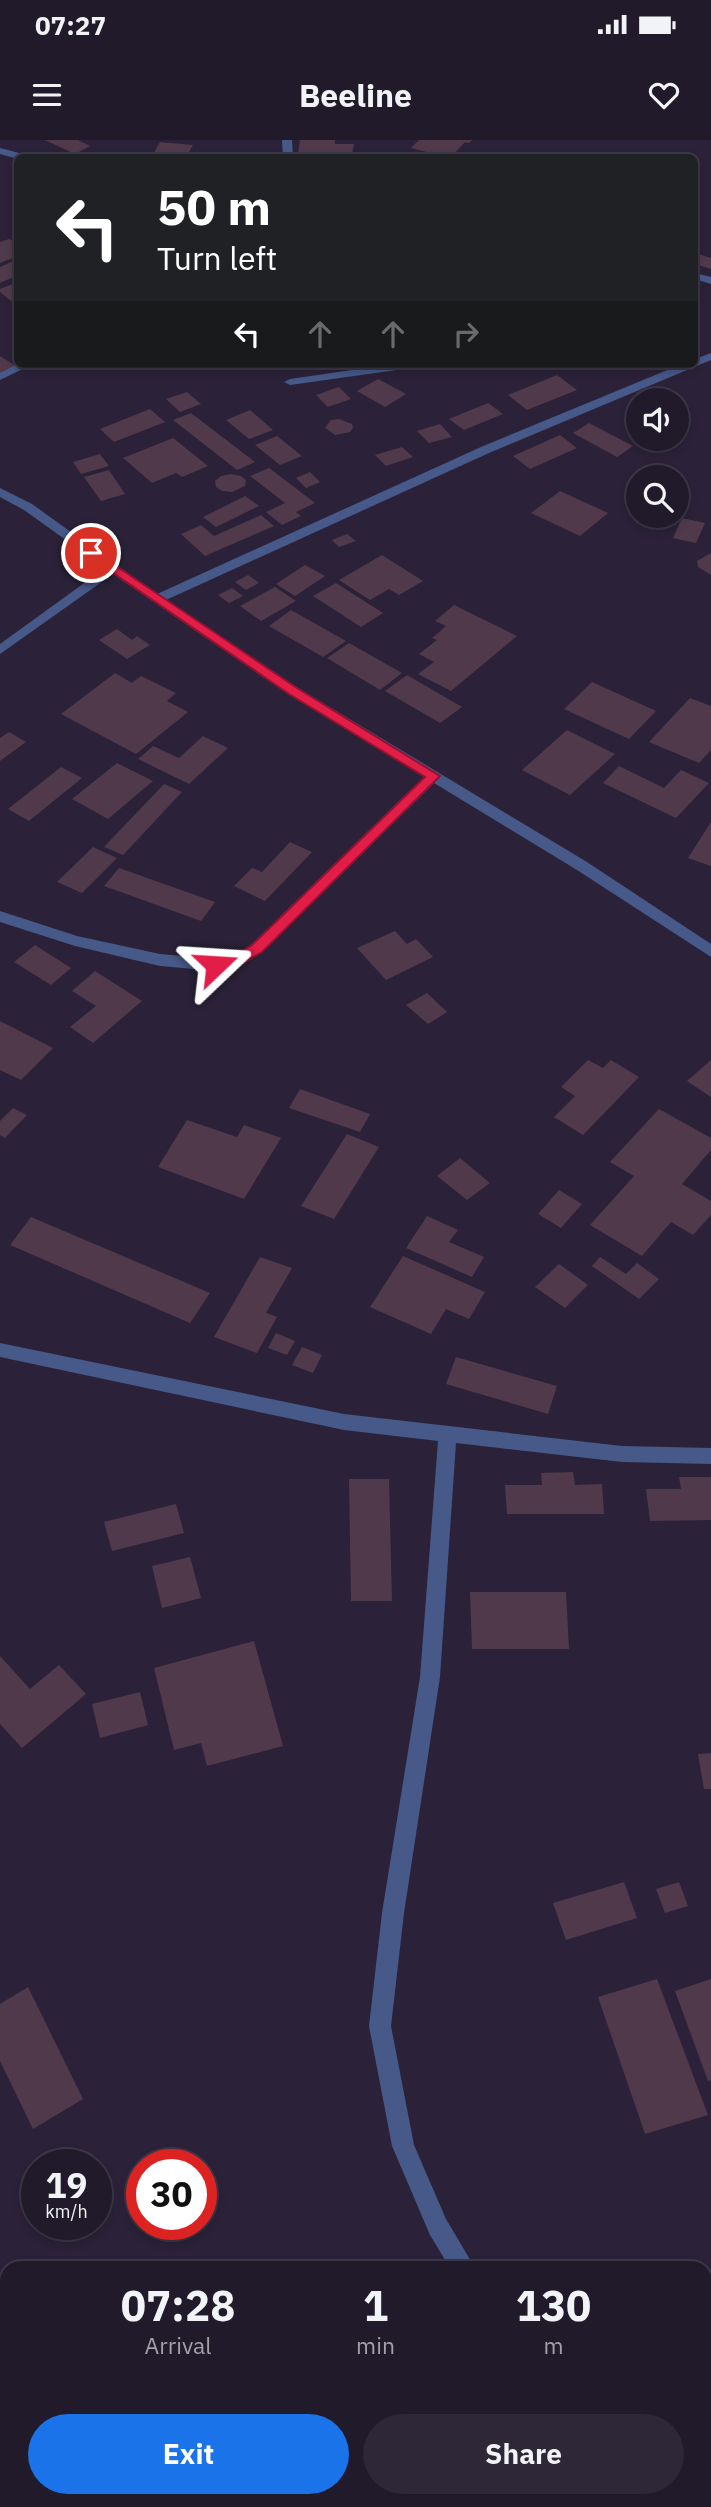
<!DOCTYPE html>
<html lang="en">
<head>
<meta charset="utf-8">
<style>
	body { margin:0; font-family:"IBM Plex Sans",sans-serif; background:#2d2737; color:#f1f3f6; height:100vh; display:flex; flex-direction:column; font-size:26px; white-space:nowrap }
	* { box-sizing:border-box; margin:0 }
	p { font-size:23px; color:#a2a1a9 }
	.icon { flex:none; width:38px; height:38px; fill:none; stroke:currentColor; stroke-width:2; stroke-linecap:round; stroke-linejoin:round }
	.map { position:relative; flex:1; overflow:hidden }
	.details { position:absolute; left:0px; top:2121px; width:712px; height:247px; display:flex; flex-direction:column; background:#201a2b; border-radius:21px 21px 0 0; box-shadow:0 4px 10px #0003,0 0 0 2px #3d3847 }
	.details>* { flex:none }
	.hud { position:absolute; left:14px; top:14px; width:684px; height:214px; border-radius:10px; box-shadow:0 4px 10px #0003,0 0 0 2px #3d3847; background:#202124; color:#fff; overflow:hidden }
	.fabs { position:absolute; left:626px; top:248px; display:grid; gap:14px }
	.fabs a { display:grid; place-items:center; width:63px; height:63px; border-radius:50%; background:#201a2b; box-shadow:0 4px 10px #0003,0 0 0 2px #3d3847; font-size:35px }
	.speed { position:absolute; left:21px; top:2009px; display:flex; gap:14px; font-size:35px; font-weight:700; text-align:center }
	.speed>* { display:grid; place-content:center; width:91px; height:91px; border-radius:50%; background:#201a2b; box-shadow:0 4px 10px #0003,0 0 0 2px #3d3847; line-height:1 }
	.speed small { font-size:18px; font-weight:400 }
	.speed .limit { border:10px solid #d22; background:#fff; color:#111 }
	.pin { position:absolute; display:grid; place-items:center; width:60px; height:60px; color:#fff; margin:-30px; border:4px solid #fff; border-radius:50%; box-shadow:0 2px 7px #0007 }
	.me { position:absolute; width:77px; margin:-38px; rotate:70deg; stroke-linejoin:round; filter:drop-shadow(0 0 5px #0008) }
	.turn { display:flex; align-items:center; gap:24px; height:147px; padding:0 28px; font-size:32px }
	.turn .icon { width:91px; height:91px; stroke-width:2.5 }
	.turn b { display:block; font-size:49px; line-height:60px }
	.lanes { display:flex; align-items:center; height:66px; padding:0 28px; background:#0003; justify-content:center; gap:35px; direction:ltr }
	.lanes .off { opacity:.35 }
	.eta { display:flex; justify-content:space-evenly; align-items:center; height:119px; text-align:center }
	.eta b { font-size:42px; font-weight:700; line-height:49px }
	.primary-button { display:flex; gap:14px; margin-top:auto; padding:14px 28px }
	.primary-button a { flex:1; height:80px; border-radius:42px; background:#1a73e8; color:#fff; font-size:28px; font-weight:700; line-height:80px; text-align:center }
	.primary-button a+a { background:#2d2737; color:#f1f3f6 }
	.status { display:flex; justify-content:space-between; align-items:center; height:49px; padding:0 35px; background:#201a2b; direction:ltr }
	.status svg { height:19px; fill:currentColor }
	header { display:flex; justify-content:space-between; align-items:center; height:91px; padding:0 28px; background:#201a2b; font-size:32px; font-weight:700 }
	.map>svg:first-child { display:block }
	.building { fill:#50394b }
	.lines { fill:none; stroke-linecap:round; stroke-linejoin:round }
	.minor { fill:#465989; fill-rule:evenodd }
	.route { fill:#e11d48; stroke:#92132f; stroke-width:2 }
</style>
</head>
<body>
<div class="status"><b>07:27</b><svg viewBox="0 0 49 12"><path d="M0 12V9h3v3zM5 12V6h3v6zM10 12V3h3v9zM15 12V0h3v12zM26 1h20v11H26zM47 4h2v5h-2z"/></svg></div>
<header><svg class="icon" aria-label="menu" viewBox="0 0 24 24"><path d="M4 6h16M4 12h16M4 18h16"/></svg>Beeline<svg class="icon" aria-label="heart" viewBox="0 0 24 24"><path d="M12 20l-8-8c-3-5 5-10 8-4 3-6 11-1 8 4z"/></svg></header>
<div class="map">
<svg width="711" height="2367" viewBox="0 0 711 2367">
	<rect width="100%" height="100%" fill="#2b2239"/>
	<path class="building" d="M45,0H78L90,6L75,14Z
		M300,0H335V4H354L352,15L298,13Z
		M419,0H472L469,3L465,2L450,18L411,8Z
		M160,2L193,5L186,18H151Z
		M9,99L18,104V116L0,123V102Z
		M695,113L711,118V129L695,124Z
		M18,119V135L0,143V127Z
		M18,142V158L11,161L0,152V149Z
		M0,216L16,226L0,234Z
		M557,235L577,250L527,270L508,255Z
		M378,239L406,254L385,267L357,251Z
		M339,247L351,259L328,267L316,255Z
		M187,252L201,264L180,272L166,259Z
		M488,263L503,274L464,290L449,279Z
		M150,269L165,282L114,302L100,289Z
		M250,270L273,290L249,299L226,280Z
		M191,273L255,322L237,330L173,280Z
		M339,279L352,284L353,288L350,292L335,295L325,288L331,280Z
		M589,283L633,306L617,317L573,293Z
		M440,284L452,297L429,303L417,291Z
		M560,295L577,308L530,329L513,316Z
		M277,296L302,316L280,325L255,305Z
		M173,298L208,326L182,337L176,333L152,343L123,318Z
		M402,307L413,317L386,326L375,315Z
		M100,314L109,326L81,334L73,322Z
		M269,328L315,363L296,372L301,376L282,385L266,372L285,363L250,336Z
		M109,330L125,354L101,361L84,337Z
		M310,332L320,342L306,348L296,338Z
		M231,334L241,336L246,340L245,346L232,352L222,351L216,347L215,341L221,336Z
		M560,351L608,373L580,396L531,373Z
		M245,356L259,366L216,387L203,377Z
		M261,375L274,386L205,416L181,394L201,385L214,396Z
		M682,378L705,383L696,403L673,398Z
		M347,394L356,401L339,407L332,400Z
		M711,413V435L698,427L697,421Z
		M382,415L423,441L399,455L389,449L370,460L339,440Z
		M305,425L325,436L295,456L276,444Z
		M248,435L259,443L246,450L235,442Z
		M336,443L383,473L361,487L313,456Z
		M275,447L296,461L261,481L240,466Z
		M232,448L243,456L229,463L218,455Z
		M454,465L517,496L451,551L418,534L434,522L419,514L437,500L432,498L446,486L435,481Z
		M291,470L346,501L323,517L269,486Z
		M117,489L132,500L137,496L150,505L127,519L99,500Z
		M349,503L402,533L380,550L327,518Z
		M115,533L132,543L141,536L176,553L167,561L188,572L136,614L61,574Z
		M407,535L462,567L440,583L385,551Z
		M592,542L656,571L629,599L564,569Z
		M690,558L711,566V610L699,623L649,602Z
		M567,590L615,614L570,655L522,630Z
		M9,592L26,602L0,621V598Z
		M203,596L228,608L189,644L138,619L153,606L179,618Z
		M117,623L153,641L108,679L72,659Z
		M619,626L664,648L681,630L709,643L676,678L603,643Z
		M61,627L82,638L29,681L8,669Z
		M164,644L182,652L123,715L104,707Z
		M711,682V726L688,718Z
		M290,702L312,712L265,761L234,746L252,728L262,732Z
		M93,707L117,718L82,753L57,742Z
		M119,728L215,762L201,781L104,746Z
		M395,791L407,804L416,799L433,817L386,840L357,808Z
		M35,805L71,828L51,845L14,822Z
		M95,831L142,861L93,903L70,887L96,866L72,851Z
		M427,853L447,872L428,884L406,865Z
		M0,881L53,908L21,940L0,930Z
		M588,920L603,928L611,920L639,937L583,995L554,977L575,956L561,947Z
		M711,920V957L687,941Z
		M300,949L370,974L360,992L289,968Z
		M13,968L27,975L5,998L0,995V981Z
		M659,969L711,998V1010L682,1044L711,1061V1075L693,1095L671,1082L642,1116L590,1085L634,1036L610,1022Z
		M187,980L237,997L244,985L281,998L244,1059L158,1027Z
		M347,994L379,1007L334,1079L301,1066Z
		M460,1018L490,1043L467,1060L437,1036Z
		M559,1050L582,1064L561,1088L538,1074Z
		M427,1076L458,1090L449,1102L484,1117L472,1137L406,1108Z
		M31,1077L210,1153L190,1183L10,1105Z
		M403,1116L485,1152L469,1179L446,1169L431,1194L370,1167Z
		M260,1117L292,1128L266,1173L277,1177L257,1213L214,1197Z
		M600,1117L626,1134L637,1123L659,1139L639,1159L592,1126Z
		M559,1124L588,1145L565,1168L535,1147Z
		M276,1193L295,1201L287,1215L268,1208Z
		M302,1207L322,1215L313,1233L292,1225Z
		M456,1217L557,1246L548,1274L446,1244Z
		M573,1332L575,1345L602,1344L604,1374H507L505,1345H542L541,1333Z
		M679,1337H711V1380L650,1381L646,1349H681Z
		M349,1339H389L392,1461H351Z
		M176,1364L184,1393L112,1411L104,1382Z
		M190,1417L201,1458L162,1468L152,1426Z
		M470,1452H566L569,1509H472Z
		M254,1501L283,1606L207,1626L201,1603L174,1610L154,1528Z
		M0,1516L30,1549L59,1525L86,1554L22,1608L0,1584Z
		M140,1552L148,1585L100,1598L92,1564Z
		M711,1613V1649H704L698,1614Z
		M624,1742L637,1778L566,1800L553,1763Z
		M679,1742L688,1766L665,1773L656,1749Z
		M657,1839L708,1975L645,1994L598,1857Z
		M711,1839V1940L708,1941L675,1851Z
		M28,1847L83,1959L33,1989L0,1921V1864Z"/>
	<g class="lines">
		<path class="minor" d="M282,0H292L293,18H283Z
			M0,8L31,16L32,18L18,19L0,14Z
			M695,133L711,137V144L695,139Z
			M711,213V220L489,313L166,460L298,548L587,722L711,804V817L577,730L434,643L262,812L243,824L216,831L160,826L75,806L0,782V771L77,796L160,814L216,819L234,815L252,804L424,637L288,554L113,434L0,514V504L105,428L24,370L0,357V348L32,364L157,454L481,307L682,224H695V219Z
			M18,224H33L0,240V233Z
			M393,224H424L418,227L290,245L284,242L290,239Z
			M0,1203L344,1274L622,1306L711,1308V1324L622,1322L456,1303L440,1537L404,1773L391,1886L414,2005L446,2079L475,2128H450L430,2095L392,2006L369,1886L382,1773L420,1537L438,1301L344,1290L0,1217Z
			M616,2361H642L644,2367H618Z"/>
	</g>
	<path class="route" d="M91,409L297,548L440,636L262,812L243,823L216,830L209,825L211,821L234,815L252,805L425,637L289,554L87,415L86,413Z"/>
</svg>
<div class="fabs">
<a><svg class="icon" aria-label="sound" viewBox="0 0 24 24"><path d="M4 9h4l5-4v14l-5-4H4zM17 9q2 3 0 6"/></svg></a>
<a><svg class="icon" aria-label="search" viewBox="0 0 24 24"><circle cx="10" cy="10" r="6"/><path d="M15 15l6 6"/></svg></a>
</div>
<div class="speed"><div>19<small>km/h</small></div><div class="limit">30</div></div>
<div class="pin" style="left:91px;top:413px;background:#d93025"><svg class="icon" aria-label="arrive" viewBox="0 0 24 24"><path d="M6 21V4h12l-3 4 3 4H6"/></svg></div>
<svg class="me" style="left:216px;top:825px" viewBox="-20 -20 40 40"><path d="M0-17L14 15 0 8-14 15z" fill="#e11d48" stroke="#fff" stroke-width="4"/></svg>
<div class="hud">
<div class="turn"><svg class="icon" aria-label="left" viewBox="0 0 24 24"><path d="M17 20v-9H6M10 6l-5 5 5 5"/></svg><div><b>50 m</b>Turn left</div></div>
<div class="lanes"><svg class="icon" aria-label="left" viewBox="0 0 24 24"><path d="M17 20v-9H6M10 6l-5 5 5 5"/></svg><svg class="icon off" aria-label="ahead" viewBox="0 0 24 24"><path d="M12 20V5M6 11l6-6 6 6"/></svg><svg class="icon off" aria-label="ahead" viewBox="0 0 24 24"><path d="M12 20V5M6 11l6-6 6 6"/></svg><svg class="icon off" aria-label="right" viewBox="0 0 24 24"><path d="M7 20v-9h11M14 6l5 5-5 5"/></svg></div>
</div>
<section class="details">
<div class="eta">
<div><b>07:28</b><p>Arrival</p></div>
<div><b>1</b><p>min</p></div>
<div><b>130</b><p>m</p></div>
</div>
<div class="primary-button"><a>Exit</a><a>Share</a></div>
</section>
</div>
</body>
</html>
